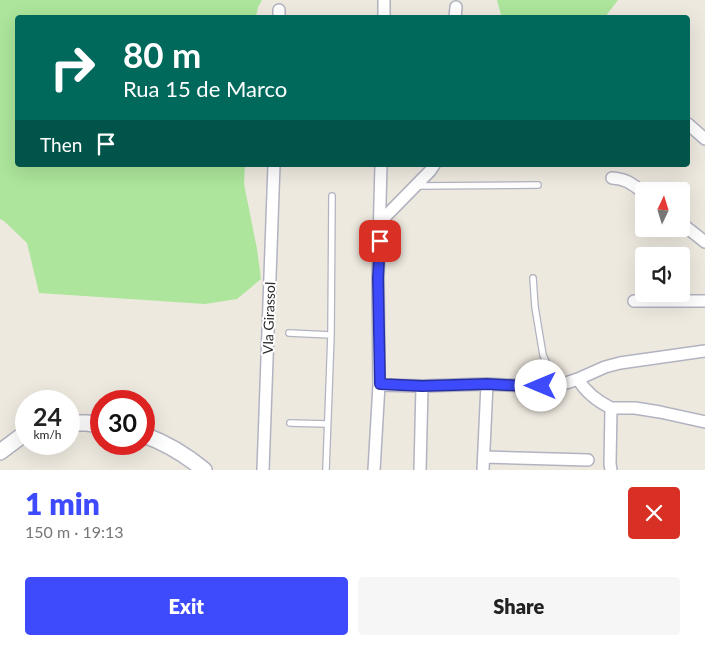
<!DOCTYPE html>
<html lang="en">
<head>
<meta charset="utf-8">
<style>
	body { margin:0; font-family:Lato,sans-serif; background:#f6f6f6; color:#222; height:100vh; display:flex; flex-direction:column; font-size:19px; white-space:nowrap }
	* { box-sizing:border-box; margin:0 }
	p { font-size:16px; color:#767676 }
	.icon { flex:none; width:28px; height:28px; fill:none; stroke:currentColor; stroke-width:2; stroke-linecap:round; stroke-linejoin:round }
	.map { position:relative; height:470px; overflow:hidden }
	.side { display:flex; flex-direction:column; background:#fff; flex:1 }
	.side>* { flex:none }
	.banner { position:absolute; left:15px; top:15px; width:675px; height:152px; border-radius:5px; box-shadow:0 5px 20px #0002; background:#00695c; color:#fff; overflow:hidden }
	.needle { width:32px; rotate:4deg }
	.buttons { position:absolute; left:635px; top:182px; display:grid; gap:10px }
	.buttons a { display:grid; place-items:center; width:55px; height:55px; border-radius:5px; background:#fff; box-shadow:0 5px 20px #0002; font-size:25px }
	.speed { position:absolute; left:15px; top:390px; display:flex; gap:10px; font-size:25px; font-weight:700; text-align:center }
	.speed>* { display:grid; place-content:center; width:65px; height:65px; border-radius:50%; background:#fff; box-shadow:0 5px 20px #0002; line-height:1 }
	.speed small { font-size:12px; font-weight:400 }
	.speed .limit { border:8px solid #d22; background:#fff; color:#111 }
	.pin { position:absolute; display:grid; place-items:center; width:42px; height:42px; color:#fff; margin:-21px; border-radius:10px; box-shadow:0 2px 8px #0006 }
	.me { position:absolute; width:55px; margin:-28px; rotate:270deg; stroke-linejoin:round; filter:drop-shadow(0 0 4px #0008) }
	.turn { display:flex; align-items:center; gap:18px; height:105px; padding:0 25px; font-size:22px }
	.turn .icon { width:65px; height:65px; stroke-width:2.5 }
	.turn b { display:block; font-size:35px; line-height:42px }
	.then { display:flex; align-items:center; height:48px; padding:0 25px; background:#0003; gap:10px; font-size:19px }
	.round { display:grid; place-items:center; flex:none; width:52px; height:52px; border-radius:5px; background:#f6f6f6 }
	.summary { display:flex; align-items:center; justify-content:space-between; height:85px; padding:0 25px }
	h1 { font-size:30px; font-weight:800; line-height:38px; color:#3e4bfc }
	.primary-button { display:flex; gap:10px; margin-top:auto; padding:10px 25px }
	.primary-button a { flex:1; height:58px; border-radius:5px; background:#3e4bfc; color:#fff; font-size:20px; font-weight:800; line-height:58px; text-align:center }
	.primary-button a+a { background:#f6f6f6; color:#222 }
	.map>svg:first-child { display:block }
	.green { fill:#ace59b }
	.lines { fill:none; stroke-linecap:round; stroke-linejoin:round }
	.service-casing { stroke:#b2b3c0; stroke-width:8 }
	.minor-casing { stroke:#b2b3c0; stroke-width:14 }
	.secondary-casing { stroke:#b2b3c0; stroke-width:18 }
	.service { stroke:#fff; stroke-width:5.5 }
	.minor { stroke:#fff; stroke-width:11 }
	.secondary { stroke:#fff; stroke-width:15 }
	.route-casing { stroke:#2831a4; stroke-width:12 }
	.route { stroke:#3e4bfc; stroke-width:9 }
	.labels { text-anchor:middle; stroke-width:4; stroke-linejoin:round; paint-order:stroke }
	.street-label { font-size:14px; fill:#2c2c2c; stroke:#fff }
</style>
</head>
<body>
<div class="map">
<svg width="705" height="470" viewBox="0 0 705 470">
	<rect width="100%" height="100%" fill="#eee9df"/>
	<path class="green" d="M0,0H262L258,7L256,17L18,18V165H245L244,184L257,249L261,279L237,299L205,304L39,293L27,243L4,221L0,219Z
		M497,0H618L605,17L502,18Z"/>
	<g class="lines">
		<defs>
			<path id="service" d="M417,186L538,185
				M533,278L535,307L543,355L557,386
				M289,333L331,335
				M290,423L327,424
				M326,470L331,335L332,196"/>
			<path id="minor" d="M279,18V10
				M384,18V1
				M455,18L456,7
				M688,124L705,139
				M612,178C627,179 632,184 644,193
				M380,222L430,171L434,165
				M681,223L705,242
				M634,301H705
				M578,379C586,393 597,401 611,408L610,464L611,470
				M379,385L422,386L487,384L525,386H557L578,379L605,367L620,363L705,351
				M611,408H635L660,412L705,422
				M484,457L588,460
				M263,470L274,165
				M374,470L379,385L378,278L381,165
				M420,470L422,386
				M483,470L487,384"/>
			<path id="secondary" d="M69,423H87L101,425
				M144,435C166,443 186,455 204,470
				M0,452L20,437L26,434"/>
		</defs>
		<use href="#service" class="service-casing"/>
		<use href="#minor" class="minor-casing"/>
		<use href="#secondary" class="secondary-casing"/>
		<use href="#service" class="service"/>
		<use href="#minor" class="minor"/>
		<use href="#secondary" class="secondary"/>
	</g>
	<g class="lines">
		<defs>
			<path id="route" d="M380,241L378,278L380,384L422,386L487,384L526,386H541"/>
		</defs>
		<use href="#route" class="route-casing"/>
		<use href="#route" class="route"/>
	</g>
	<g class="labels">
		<g class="street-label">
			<text transform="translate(269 318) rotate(-88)" y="5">VIa Girassol</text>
		</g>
	</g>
</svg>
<div class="buttons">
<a><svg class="needle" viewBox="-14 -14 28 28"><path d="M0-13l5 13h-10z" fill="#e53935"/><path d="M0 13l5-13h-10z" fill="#767676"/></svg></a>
<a><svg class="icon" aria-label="sound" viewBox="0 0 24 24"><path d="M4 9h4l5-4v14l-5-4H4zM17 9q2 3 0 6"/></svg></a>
</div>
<div class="speed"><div>24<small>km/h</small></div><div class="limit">30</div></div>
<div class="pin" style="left:380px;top:241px;background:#d93025"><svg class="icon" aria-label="arrive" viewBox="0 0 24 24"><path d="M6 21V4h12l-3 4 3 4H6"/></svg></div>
<svg class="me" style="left:541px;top:386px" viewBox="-20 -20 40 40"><circle r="19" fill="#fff"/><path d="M0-13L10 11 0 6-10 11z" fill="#3e4bfc"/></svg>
<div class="banner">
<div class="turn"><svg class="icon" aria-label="right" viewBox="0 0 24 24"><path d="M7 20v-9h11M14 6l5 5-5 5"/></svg><div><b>80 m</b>Rua 15 de Marco</div></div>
<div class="then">Then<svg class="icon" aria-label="arrive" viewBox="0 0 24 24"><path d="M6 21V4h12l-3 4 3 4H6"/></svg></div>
</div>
</div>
<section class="side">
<div class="summary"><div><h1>1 min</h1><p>150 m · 19:13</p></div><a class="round" style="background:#d93025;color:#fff"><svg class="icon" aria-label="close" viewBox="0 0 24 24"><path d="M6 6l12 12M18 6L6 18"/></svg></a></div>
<div class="primary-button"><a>Exit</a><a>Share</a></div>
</section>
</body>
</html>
